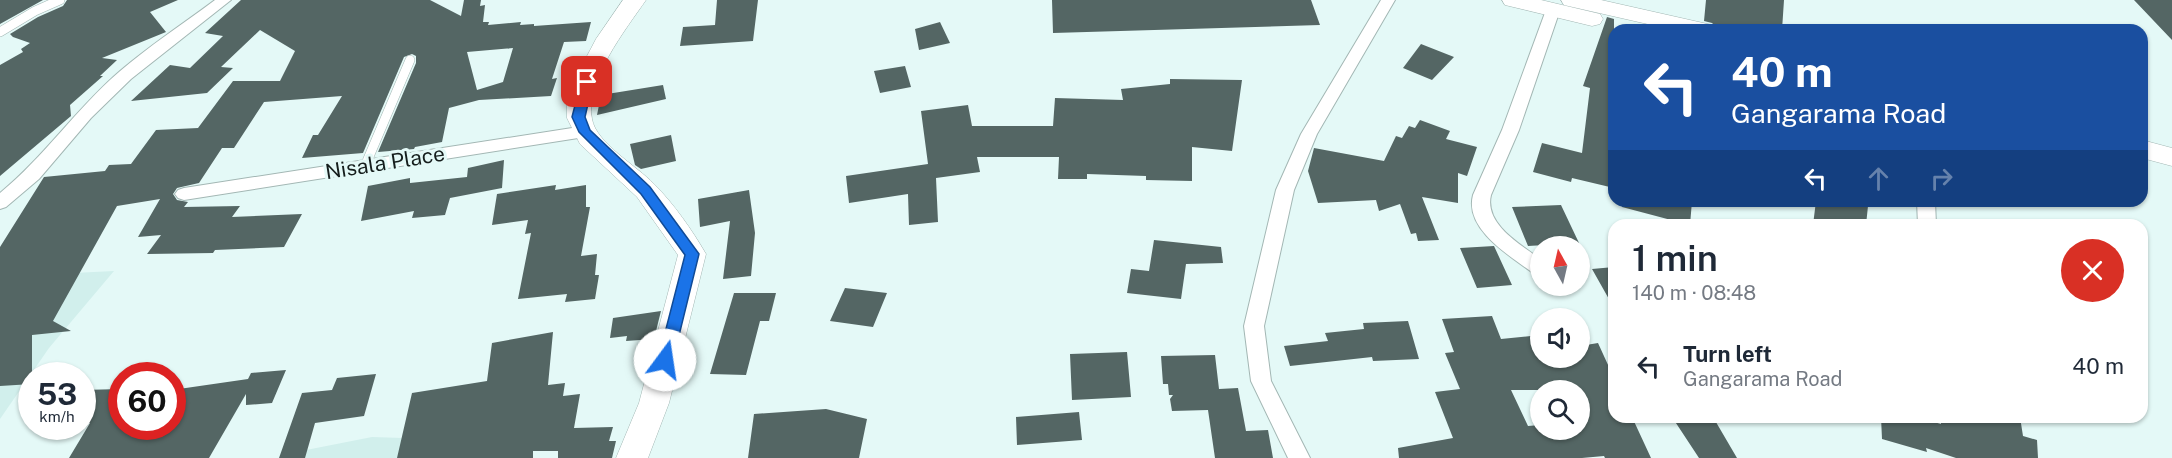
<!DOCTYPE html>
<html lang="en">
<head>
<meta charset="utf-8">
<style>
	body { margin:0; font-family:"Public Sans",sans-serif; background:#f6f6f7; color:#1f2937; height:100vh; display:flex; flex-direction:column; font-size:22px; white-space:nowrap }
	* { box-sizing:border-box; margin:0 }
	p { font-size:20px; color:#747a83 }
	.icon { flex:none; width:33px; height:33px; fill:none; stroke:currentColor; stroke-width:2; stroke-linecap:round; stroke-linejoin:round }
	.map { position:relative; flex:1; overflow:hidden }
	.panel { position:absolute; left:1608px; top:219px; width:540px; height:204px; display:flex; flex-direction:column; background:#fff; border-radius:18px; box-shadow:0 2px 4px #0004 }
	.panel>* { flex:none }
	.banner { position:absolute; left:1608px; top:24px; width:540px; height:183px; border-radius:18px; box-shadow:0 2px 4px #0004; background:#1a4fa0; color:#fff; overflow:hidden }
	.needle { width:39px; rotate:352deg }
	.fabs { position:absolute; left:1530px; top:236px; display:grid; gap:12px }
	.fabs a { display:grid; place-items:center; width:60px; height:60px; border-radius:50%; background:#fff; box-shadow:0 2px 4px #0004; font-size:30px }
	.speed { position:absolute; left:18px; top:362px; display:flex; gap:12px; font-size:30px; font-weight:700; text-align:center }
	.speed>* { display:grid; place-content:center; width:78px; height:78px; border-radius:50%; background:#fff; box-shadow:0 2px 4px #0004; line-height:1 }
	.speed small { font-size:15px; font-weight:400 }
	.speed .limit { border:9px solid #d22; background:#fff; color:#111 }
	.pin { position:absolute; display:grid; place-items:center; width:51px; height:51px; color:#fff; margin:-26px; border-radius:12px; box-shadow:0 3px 9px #0006 }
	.me { position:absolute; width:66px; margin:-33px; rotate:14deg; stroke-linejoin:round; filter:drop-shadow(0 0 4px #0008) }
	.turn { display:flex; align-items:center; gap:21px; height:126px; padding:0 24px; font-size:27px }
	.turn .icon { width:78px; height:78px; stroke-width:2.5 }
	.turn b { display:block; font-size:42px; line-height:51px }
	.lanes { display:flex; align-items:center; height:57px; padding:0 24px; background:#0003; justify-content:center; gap:30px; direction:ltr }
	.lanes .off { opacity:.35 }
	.round { display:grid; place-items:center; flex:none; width:63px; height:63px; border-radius:32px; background:#f6f6f7 }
	.headline { display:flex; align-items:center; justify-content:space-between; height:102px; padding:0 24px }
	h1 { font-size:36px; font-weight:600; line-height:45px }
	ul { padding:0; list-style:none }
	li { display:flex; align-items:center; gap:18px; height:90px; padding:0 24px }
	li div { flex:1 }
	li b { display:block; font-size:22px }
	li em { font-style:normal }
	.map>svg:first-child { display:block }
	.built { fill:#d1efec }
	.building { fill:#546664; fill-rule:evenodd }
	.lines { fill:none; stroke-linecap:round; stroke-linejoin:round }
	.service-casing { stroke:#a3b7b4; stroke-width:10 }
	.minor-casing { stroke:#a3b7b4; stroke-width:2 }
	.primary-casing { stroke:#a3b7b4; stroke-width:1 }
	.service { stroke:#fff; stroke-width:9 }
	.minor { fill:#fff; fill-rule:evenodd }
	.primary { fill:#fff; fill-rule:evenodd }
	.route { fill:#1a73e8; stroke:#114b97; stroke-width:1.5 }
	.labels { text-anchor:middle; stroke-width:6; stroke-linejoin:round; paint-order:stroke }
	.street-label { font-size:21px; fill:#151d1c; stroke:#e4f9f7 }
</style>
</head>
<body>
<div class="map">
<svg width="2172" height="458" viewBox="0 0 2172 458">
	<rect width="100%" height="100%" fill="#e4f9f7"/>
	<path class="built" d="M114,271L49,348L0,419V312L33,275Z
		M372,437L403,438L456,458H294L296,452Z"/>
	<path class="building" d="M0,0H43L0,24Z
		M67,0H178L150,12L166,32L102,58L117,60L100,76H103L70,105L71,116L0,176V65L23,52L21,49L30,43L13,37L10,34L38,17L63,6Z
		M241,0H430L461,16L464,0H481L480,6L485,5L483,22H489L488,25L521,22L520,25L534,24V26L591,22L586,41L564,42L552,79L557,78L551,96L479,100L449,108L442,142L415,147L414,149L378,152L416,63V56L412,54L404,57L363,153L302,158L313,135H318L342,96L264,102L234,148H222L199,183L177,188L173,194L177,200L188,202L184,207L240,206L232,217L302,214L284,247L215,250L213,253L147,254L161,235L138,237L160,199L117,206L53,321L71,331L32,335V384L0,386V247L44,177L105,171L109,165L131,164L156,130L198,128L233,81H280L295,51L260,30L221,67L233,68L207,93L131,101L170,65L190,68L223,36L205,33ZM513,48L503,82L477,90L467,52Z
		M717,0H758L753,41L680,46L683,27L715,25Z
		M1052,0H1311L1320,25L1053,33Z
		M1706,0H1784L1782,30H1732L1715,26L1712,23L1704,21Z
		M2134,0H2172V40Z
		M1607,17L1614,19V188L1572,178L1571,182L1533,172L1542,143L1582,153L1590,88L1583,86Z
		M940,22L950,43L919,50L915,29Z
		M1421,44L1454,57L1432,80L1403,68Z
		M905,66L911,87L880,93L874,71Z
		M1170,79L1242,80L1232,151L1192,147V181L1146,180V176L1087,174V179H1058L1059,157H977L980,172L936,178L938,222L909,225L908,194L849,203L846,176L928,164L921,111L968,105L972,126H1053L1055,98L1123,100L1121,89L1170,84Z
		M663,85L666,99L597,115L601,95Z
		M1420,120L1450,131L1446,139L1477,147L1467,176L1458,173V203L1422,197L1439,240L1418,241L1416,233L1411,234L1400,204L1379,211L1376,200L1318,203L1308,171L1314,148L1384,161L1396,136L1402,138L1409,126L1415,128Z
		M671,135L676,161L641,169L635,165L630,144Z
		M504,160L502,188L450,198L445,215L412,218L414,211L361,221L368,186L410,178V183L467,177L468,168Z
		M556,185L555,190L586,185V207H590L581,256L597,254L595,275H599L595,299L565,302L567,294L518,299L531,233L525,234L528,220L492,225L497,194Z
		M749,190L755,233L751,276L723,279L730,221L700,227L698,199Z
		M1623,201H1692L1690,225L1622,207Z
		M1816,201H1851L1868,206L1866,225H1813Z
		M1561,205L1579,243L1528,246L1512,207Z
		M1154,240L1221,247L1223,263L1186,264L1181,299L1127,293L1131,269L1149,271Z
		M1494,246L1512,285L1477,288L1460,248Z
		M1614,267V308L1592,269Z
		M845,288L887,293L873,327L830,321Z
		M734,293H776L769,321H760L746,375L710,374Z
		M661,311L654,339L626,341L627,336L610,338L613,318Z
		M1492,316L1501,339L1540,335V357H1580V346L1598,343L1614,378V417H1632L1651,458H1605L1604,456L1582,458H1399L1398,448L1453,438L1435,392L1460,389L1445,353L1454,352L1442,319ZM1511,390H1580V429H1540V425L1528,426Z
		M1408,321L1419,359L1373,361L1372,357L1290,366L1284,346L1328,341L1325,333L1364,329L1363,323Z
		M553,332L548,385L565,383L563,396L580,394L574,428L613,427L609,441H616L612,458H558V451H533V458H397L412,393L487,381L492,343Z
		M1127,352L1131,397L1072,400L1070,354Z
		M1215,355L1219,389L1238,388L1246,431L1268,430L1273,458H1215L1208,410L1172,411L1170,399L1173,395H1169L1168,384H1163L1161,356Z
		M286,370L272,403L246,405V394L209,458H69L90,423L82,424V390L122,389V426H125V430L172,426V390L248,379L251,373Z
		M376,374L364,416L315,423L305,458H279L302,393L332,390L337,378Z
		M826,409L867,419L859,458H748L754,414Z
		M1079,412L1082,440L1017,445L1016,417Z
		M1672,417H1713L1737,458H1699Z
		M1881,417H1916L1941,424V417H2020L2023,436L2037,440L2038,458H1956L1926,448L1927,452L1882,439Z"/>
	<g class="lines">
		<defs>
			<path id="service" d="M0,32L35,11L60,0
				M365,166L410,60"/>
			<path id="minor" d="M215,0H231L131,79L91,118L39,179L6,207L0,209V193C44,157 76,109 119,72C149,46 183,24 215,0Z
				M1381,0H1395L1317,134L1294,190L1264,326L1271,381L1310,458H1288L1251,381L1244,326L1276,190L1301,134Z
				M1553,6L1560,10L1519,130L1491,195C1484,224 1520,244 1540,259V275L1533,273C1510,256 1464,229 1473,195L1502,130L1546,10Z
				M585,126L591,128L593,132L591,136L184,200L178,198L175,194L178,190L184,188Z
				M1917,201H1935L1936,225H1918Z"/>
			<path id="primary" d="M623,0H646C626,29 584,82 592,119C596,143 637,166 654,184C674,204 692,230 706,254L669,403L648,458H616L639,403L678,255L637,197L580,144L567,118V105L578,73L596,39Z
				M1502,0H1541L1600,14L1603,19L1600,24L1592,26L1505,5Z
				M1561,0H1601L1712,25L1715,30H1674L1564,5Z
				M2142,140L2172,148V166L2142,158Z"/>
		</defs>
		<use href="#service" class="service-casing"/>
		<use href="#minor" class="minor-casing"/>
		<use href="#primary" class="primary-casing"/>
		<use href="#service" class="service"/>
		<use href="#minor" class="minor"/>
		<use href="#primary" class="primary"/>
	</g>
	<path class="route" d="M587,78L593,82L585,117L590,130L650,187L699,254L673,360L670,365H660L658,360L685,255L641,194L579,132L572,117L581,82Z"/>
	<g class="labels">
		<g class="street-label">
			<text transform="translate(385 163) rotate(-9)" y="7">Nisala Place</text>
		</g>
	</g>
</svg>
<div class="fabs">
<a><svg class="needle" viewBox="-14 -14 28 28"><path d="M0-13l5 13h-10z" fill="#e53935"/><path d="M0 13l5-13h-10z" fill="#747a83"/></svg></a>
<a><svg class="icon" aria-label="sound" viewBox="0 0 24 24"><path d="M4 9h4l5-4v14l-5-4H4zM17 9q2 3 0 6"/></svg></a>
<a><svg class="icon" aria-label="search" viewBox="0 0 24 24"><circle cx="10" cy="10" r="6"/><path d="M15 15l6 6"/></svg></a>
</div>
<div class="speed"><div>53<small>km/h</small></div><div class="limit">60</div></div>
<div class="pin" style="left:587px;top:82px;background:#d93025"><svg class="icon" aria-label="arrive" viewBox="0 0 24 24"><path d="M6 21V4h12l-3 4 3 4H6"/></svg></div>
<svg class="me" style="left:665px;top:360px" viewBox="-20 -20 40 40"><circle r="19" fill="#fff"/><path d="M0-13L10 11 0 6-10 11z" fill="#1a73e8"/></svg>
<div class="banner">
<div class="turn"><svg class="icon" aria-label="left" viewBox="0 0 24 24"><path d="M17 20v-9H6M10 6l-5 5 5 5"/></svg><div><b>40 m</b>Gangarama Road</div></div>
<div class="lanes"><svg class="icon" aria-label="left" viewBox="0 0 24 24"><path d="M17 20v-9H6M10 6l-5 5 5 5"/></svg><svg class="icon off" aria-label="ahead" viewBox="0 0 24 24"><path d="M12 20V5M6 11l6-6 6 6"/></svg><svg class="icon off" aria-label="right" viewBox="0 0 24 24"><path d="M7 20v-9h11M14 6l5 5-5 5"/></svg></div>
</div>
<section class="panel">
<div class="headline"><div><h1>1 min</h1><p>140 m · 08:48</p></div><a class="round" style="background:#d93025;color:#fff"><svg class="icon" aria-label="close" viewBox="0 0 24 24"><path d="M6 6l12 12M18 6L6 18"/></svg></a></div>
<ul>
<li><svg class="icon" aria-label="left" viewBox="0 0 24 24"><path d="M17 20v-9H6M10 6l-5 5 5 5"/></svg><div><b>Turn left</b><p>Gangarama Road</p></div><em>40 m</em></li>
</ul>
</section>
</div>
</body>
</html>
